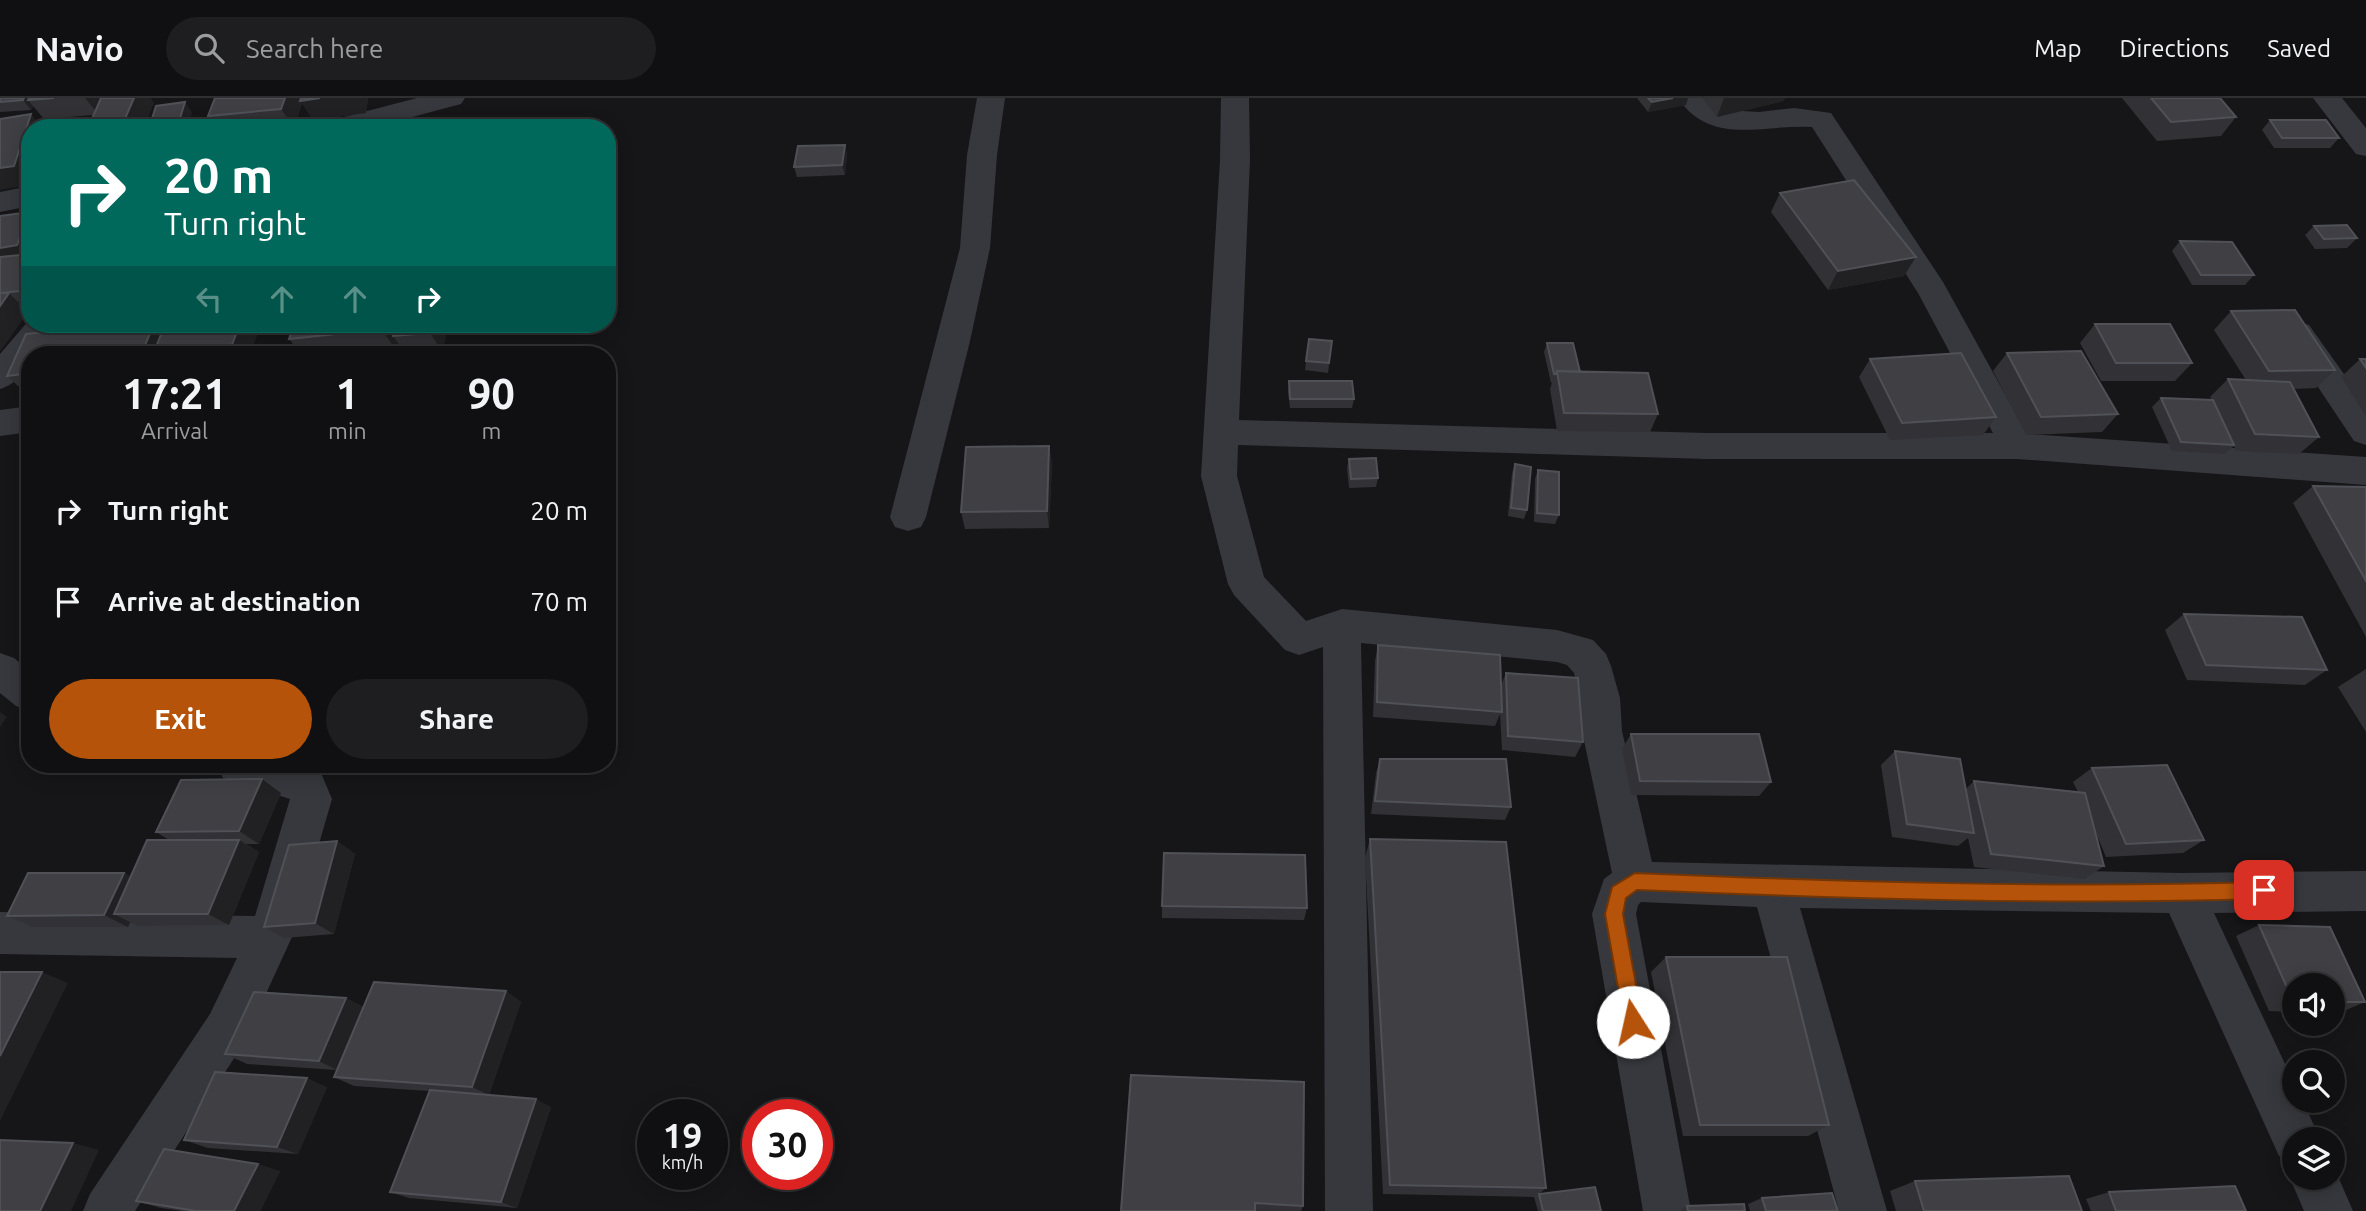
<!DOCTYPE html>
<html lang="en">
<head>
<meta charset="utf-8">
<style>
	body { margin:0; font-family:Ubuntu,sans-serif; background:#1e1e20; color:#f1f3f6; height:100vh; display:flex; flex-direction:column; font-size:26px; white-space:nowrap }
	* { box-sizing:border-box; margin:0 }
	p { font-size:23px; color:#9c9d9f }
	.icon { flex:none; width:38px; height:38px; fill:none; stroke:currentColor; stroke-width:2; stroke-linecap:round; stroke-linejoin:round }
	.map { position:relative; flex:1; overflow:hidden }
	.panel { position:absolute; left:21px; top:248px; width:595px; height:427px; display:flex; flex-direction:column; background:#101012; border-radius:28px; box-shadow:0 4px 18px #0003,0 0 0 2px #303032 }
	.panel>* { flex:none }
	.hud { position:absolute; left:21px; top:21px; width:595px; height:214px; border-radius:28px; box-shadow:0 4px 18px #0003,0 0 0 2px #303032; background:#00695c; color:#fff; overflow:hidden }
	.controls { position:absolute; left:2282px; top:875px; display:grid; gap:14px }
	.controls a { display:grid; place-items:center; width:63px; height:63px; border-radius:50%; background:#101012; box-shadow:0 4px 18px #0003,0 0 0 2px #303032; font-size:35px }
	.speed { position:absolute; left:637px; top:1001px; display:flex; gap:14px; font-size:35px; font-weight:700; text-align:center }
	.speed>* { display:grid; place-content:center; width:91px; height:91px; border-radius:50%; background:#101012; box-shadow:0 4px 18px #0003,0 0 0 2px #303032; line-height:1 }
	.speed small { font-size:18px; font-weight:400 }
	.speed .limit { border:10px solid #d22; background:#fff; color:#111 }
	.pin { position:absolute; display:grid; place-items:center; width:60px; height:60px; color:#fff; margin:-30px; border-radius:14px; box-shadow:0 4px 10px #0006 }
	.me { position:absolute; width:77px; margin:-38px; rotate:350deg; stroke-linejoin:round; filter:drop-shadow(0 0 5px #0008) }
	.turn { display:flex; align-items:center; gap:24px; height:147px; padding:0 28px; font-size:32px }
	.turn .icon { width:91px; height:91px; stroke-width:2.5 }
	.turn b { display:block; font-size:49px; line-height:60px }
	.lanes { display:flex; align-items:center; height:66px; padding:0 28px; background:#0003; justify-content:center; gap:35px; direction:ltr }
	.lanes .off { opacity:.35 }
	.eta { display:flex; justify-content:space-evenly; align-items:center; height:119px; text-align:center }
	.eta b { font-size:42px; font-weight:700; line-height:49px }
	.button { display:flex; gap:14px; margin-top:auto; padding:14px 28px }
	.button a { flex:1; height:80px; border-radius:42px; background:#b45309; color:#fff; font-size:28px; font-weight:700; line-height:80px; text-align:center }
	.button a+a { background:#1e1e20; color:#f1f3f6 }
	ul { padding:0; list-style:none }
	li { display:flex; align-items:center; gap:21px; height:91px; padding:0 28px }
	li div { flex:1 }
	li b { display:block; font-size:26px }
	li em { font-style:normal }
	header { display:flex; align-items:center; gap:42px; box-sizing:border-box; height:98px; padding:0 35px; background:#101012; border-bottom:2px solid #303032 }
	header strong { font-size:33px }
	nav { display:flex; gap:38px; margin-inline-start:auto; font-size:24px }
	.search { width:490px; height:63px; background:#1e1e20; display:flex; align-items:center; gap:18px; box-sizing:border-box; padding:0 24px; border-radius:38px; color:#9c9d9f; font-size:26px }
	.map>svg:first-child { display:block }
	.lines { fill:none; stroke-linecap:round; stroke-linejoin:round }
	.minor { fill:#37383d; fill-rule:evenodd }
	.wall { fill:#323236 }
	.shaded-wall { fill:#212124 }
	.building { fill:#3f3f44; stroke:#4f5156; stroke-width:2 }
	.route { fill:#b45309; stroke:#753606; stroke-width:2 }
</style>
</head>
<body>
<header>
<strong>Navio</strong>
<div class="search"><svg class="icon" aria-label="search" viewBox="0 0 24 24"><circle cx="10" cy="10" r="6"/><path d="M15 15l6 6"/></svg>Search here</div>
<nav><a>Map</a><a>Directions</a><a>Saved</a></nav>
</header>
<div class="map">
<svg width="2366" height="1113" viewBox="0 0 2366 1113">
	<rect width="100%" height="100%" fill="#161618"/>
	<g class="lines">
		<path class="minor" d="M417,0H465L461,6L371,30H321L325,24Z
			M977,0H1005L997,57L990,150L970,243L926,419L921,429L908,433L895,429L890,419L960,150L967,57Z
			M1221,0H1249L1250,62L1239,322L1707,335H1993L1918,195L1812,29C1763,26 1711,49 1678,0H1707L1724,12L1759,14L1794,10L1831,15L1943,184L2027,336L2366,359V387L2017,361H1707L1238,347L1237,378L1264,479L1306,523L1342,511L1557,532L1593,542L1606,556L1611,568L1620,600L1622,633L1652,764L2182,775L2366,773V813L2214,815L2294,985V1003H2303L2320,1041H2294V1064L2279,1058L2169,815L1800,810L1887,1113H1839L1757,809L1641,804L1638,807L1636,816L1691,1113H1643L1592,816L1604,781L1612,775L1582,633L1580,600L1574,575L1567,567L1557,564L1361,545L1373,1113H1325L1323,549L1299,557L1285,552L1234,497L1228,486L1201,378L1220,62Z
			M2313,0H2342L2366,30V58L2356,56Z
			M30,88V108L0,114V94Z
			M30,221V226H60L37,257H30C30,273 14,287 0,291V256Z
			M2298,223L2309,227L2366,307V347L2354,343L2282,235L2287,227Z
			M30,308V334L0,338V312Z
			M0,555L14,560L30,573V613L16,608L0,595Z
			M217,667H298L321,675L332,701L292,839L242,948L135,1113H83L90,1096L210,916L237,860L0,856V814L255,818L290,701L223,680Z
			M2333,1067L2353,1113H2304L2290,1080L2294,1069V1080H2333Z"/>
	</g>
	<path class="wall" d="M0,0H150L154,5L93,17L44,21L33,8L31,12L0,14Z
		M215,0H368L366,15L313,22L302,5L294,30H216L208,18Z
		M1637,0H1688L1686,7L1648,14Z
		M1702,0H1785L1783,3L1717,19Z
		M2122,0H2220L2236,19L2221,38L2157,43Z
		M2270,22L2339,40L2330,50H2274L2262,32Z
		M845,47L847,57L845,77L797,79L794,69Z
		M1780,95L1904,178L1828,192L1771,114Z
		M0,118L27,157L30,156V203L18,204L28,214L0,253Z
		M2314,128L2357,140L2347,150L2315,151L2305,137Z
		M2180,143L2254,177L2245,187H2192L2172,153Z
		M2231,213L2335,272L2316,290L2294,291L2319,339L2299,356L2236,353L2234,348L2224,356L2172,353L2152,309L2161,300L2212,302L2210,299L2228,281L2246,282L2214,232Z
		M41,226H261L30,257V295L27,296L7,278L43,235L38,231Z
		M294,226H449L442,253L406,256L401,249L399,256L391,257H302L289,241Z
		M2095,226L2192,265L2175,283H2101L2080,245Z
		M1309,241L1332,243L1328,275L1305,272Z
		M1547,245L1580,274L1658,316L1650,334L1557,333L1550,291L1552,285H1551L1544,254Z
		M2007,255L2118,316L2102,334L2026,337L1993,273Z
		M1870,261L1996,319L1983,337L1890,342L1859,279Z
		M2360,261H2366V318L2341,279Z
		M1289,283L1354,301L1352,310H1290L1288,293Z
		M1049,348L1052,365L1049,430L965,431L961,414Z
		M1349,361L1378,380L1376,389L1349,390L1347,370Z
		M1515,366L1527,412L1524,421L1508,418L1512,375Z
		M1538,372L1559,417L1555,426L1534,424L1535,381Z
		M2313,388L2366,389V539L2293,405Z
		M2184,516L2327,572L2305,587L2187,582L2165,532Z
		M1378,547L1501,587L1506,575L1583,644L1575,659L1502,652L1500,616L1495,628L1373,619L1375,563Z
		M2366,571V634L2338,589Z
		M1631,636L1771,684L1759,698L1631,697L1622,651Z
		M1895,653L1966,691L1974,683L2078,694L2073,684L2092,670L2204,742L2183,755L2106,759L2095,733L2104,768L2085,781L1974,769L1968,740L1958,748L1892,739L1881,667Z
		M1380,661L1511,709L1505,722L1371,716L1376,675Z
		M287,667H355L351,675Z
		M281,695L259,746H246L259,754L229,827L137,828L130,824L128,829H32L7,818L124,775L131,779L169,742L156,734Z
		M1370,741L1546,1090L1539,1096L1601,1113H1538L1534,1099L1383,1096L1365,760Z
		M337,743L355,756L334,836L284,840L264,829Z
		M1162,808L1307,810L1304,822L1162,820Z
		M2259,827L2365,904L2339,915L2333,914V887H2294V914L2269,913L2236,838Z
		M1666,859L1829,1027L1808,1038H1683L1651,874Z
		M506,893L521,904L489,997L551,1009L517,1110L409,1100L390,1094L429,993L354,988L334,979L337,972L247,966L225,956L346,900L363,909Z
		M1131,977L1303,1108L1301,1113H1121Z
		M327,989L298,1056L208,1050L184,1042Z
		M280,1073L260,1113H183L161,1110L136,1103Z
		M1915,1083L2082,1113H1896L1890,1093Z
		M2109,1094L2246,1113H2091L2086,1101Z
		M1762,1100L1838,1113H1750L1748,1106Z
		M1687,1108L1745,1113H1681V1111Z"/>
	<path class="shaded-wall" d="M24,0H38L28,2L33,8L31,12L23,2Z
		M85,0H107L99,17Z
		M134,0H150L154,5L144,30H121Z
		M285,0H368L366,15L313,22L302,5L294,30L281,11Z
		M1673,0H1688L1686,7L1648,14L1652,4Z
		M1724,0H1785L1783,3L1717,19Z
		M185,4L192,14L188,30H177Z
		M31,16L42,30H30V87L0,92V70Z
		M845,47L847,57L845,77L842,67Z
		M30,114V149L27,157L0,161V150Z
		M1916,159L1904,178L1828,192L1838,173Z
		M9,195L28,214L0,253V208Z
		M154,226H157L171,242L165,257H141Z
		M158,226H172L168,237Z
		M240,226H261L250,257H228Z
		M382,226H406L393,238L401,249L399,256L381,231Z
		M432,226H449L442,253L430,235Z
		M1049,348L1052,365L1049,430L1047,413Z
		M0,614L7,619L0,629Z
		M341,667H355L351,675Z
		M262,681L281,695L259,746L239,733Z
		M239,742L259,754L229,827L208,816Z
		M337,743L355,756L334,836L315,825Z
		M124,775L146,788L114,816L130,824L128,829L104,817Z
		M42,874L68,885L0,1023V958Z
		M506,893L521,904L489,997L472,989Z
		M346,900L364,910L339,973L319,963Z
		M307,980L327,989L298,1056L277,1049Z
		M536,1001L551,1009L517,1110L501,1104Z
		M73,1045L99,1052L71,1113H40Z
		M258,1066L280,1073L260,1113H234Z"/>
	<path class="building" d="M0,0H24L23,2L0,4Z
		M29,0H54L28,2Z
		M101,0H134L121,30H88Z
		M215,0H285L281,11L208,18Z
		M301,0H320L300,3Z
		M1648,0H1673L1652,4Z
		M2151,0H2220L2236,19L2171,24Z
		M185,4L177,30H149L156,8Z
		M31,16L14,68L0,70V21Z
		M2270,22H2326L2339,40H2282Z
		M425,25V30H394Z
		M845,47L842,67L794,69L798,48Z
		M1854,82L1916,159L1838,173L1780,95Z
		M30,114L17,147L0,150V118Z
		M2347,127L2357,140L2324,141L2314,128Z
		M2180,143L2232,144L2254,177H2201Z
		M30,156L29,192L0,195V159Z
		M0,195H9L0,208Z
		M2295,212L2335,272L2269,273L2231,213Z
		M41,226H84L38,231Z
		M132,226H154L141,257H30V275L7,278L26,236Z
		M165,226H240L228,257H153Z
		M294,226H382L381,231L289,241Z
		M396,226H432L430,235L393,238Z
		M2095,226H2170L2192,265H2116Z
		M1309,241L1332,243L1329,265L1306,263Z
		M1547,245H1573L1580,274L1557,273L1556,276H1554Z
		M2081,253L2118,316L2041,319L2007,255Z
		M1961,255L1996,319L1902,325L1870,261Z
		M2360,261H2366V270Z
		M1557,273L1648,275L1658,316L1564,315Z
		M2228,281L2290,284L2319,339L2255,336Z
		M1289,283H1352L1354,301H1290Z
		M2161,300L2213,302L2234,347L2181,344Z
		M1049,348L1047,413L961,414L966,349Z
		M1376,360L1378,380L1351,381L1349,361Z
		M1515,366L1531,369L1527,412L1511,410Z
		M1538,372L1559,374V417L1537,415Z
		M2313,388L2366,389V483Z
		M2184,516L2302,519L2327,572L2206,567Z
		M1378,547L1500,557L1502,614L1377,604Z
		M1506,575L1578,580L1583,644L1508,638Z
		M1631,636H1759L1771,684L1640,683Z
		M1895,653L1960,661L1974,735L1907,726Z
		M1380,661H1506L1511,709L1375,703Z
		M2167,667L2204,742L2126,746L2092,670Z
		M262,681L239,733L156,734L181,682Z
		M1974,683L2085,695L2104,768L1991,756Z
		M1370,741L1506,744L1546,1090L1390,1087Z
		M147,742H239L208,816H114Z
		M337,743L315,825L264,829L289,747Z
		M1164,755L1305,757L1307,810L1162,808Z
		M28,775H124L104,817L7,818Z
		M2259,827L2330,829L2365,904H2333V887H2294L2293,903Z
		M1666,859H1787L1829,1027H1700Z
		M0,874H42L0,958Z
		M374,884L506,893L472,989L334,979Z
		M254,894L346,900L319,963L225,956Z
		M215,974L307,980L277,1049L184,1042Z
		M1131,977L1304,984L1303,1108L1255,1105V1113H1121Z
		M430,992L536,1001L501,1104L390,1094Z
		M0,1042L73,1045L40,1113H0Z
		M164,1051L258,1066L234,1113H196L136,1103Z
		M2069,1078L2082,1113H1924L1915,1083Z
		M2235,1088L2246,1113H2116L2109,1094Z
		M1595,1089L1601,1113H1543L1539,1096Z
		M1832,1095L1838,1113H1766L1762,1100Z
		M1744,1106L1745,1113H1688L1687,1108Z"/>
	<path class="route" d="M1635,775C1844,784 2054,790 2264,784L2270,786L2273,792L2270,798L2264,801C2055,807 1845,801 1637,792L1626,800L1623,816L1643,924L1640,931L1633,933L1627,931L1624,924L1605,816L1612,789Z"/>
</svg>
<div class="controls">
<a><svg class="icon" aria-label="sound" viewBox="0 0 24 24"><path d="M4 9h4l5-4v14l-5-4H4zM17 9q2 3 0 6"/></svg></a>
<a><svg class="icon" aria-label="search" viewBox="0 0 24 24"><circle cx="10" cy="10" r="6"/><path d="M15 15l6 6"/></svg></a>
<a><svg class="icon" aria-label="layers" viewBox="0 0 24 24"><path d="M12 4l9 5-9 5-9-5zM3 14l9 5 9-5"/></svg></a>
</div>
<div class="speed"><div>19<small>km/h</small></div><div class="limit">30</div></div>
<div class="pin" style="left:2264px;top:792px;background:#d93025"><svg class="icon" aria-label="arrive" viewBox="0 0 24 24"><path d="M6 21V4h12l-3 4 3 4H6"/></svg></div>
<svg class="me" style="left:1633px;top:924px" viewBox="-20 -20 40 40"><circle r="19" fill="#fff"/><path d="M0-13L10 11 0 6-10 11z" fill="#b45309"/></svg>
<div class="hud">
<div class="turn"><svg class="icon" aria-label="right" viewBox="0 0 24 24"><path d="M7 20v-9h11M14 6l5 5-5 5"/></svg><div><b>20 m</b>Turn right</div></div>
<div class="lanes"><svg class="icon off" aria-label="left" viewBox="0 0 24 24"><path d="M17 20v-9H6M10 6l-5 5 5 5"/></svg><svg class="icon off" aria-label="ahead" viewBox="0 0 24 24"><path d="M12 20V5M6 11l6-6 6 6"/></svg><svg class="icon off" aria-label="ahead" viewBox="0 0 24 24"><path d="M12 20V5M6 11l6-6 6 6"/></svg><svg class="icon" aria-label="right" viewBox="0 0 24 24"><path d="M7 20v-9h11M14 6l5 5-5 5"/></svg></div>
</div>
<section class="panel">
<div class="eta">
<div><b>17:21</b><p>Arrival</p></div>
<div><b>1</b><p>min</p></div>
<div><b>90</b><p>m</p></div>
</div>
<ul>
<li><svg class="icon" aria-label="right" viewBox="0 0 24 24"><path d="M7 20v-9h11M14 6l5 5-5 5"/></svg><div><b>Turn right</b></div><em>20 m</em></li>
<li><svg class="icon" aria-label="arrive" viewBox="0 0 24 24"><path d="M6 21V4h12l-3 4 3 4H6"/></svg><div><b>Arrive at destination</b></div><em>70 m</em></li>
</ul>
<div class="button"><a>Exit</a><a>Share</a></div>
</section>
</div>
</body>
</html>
